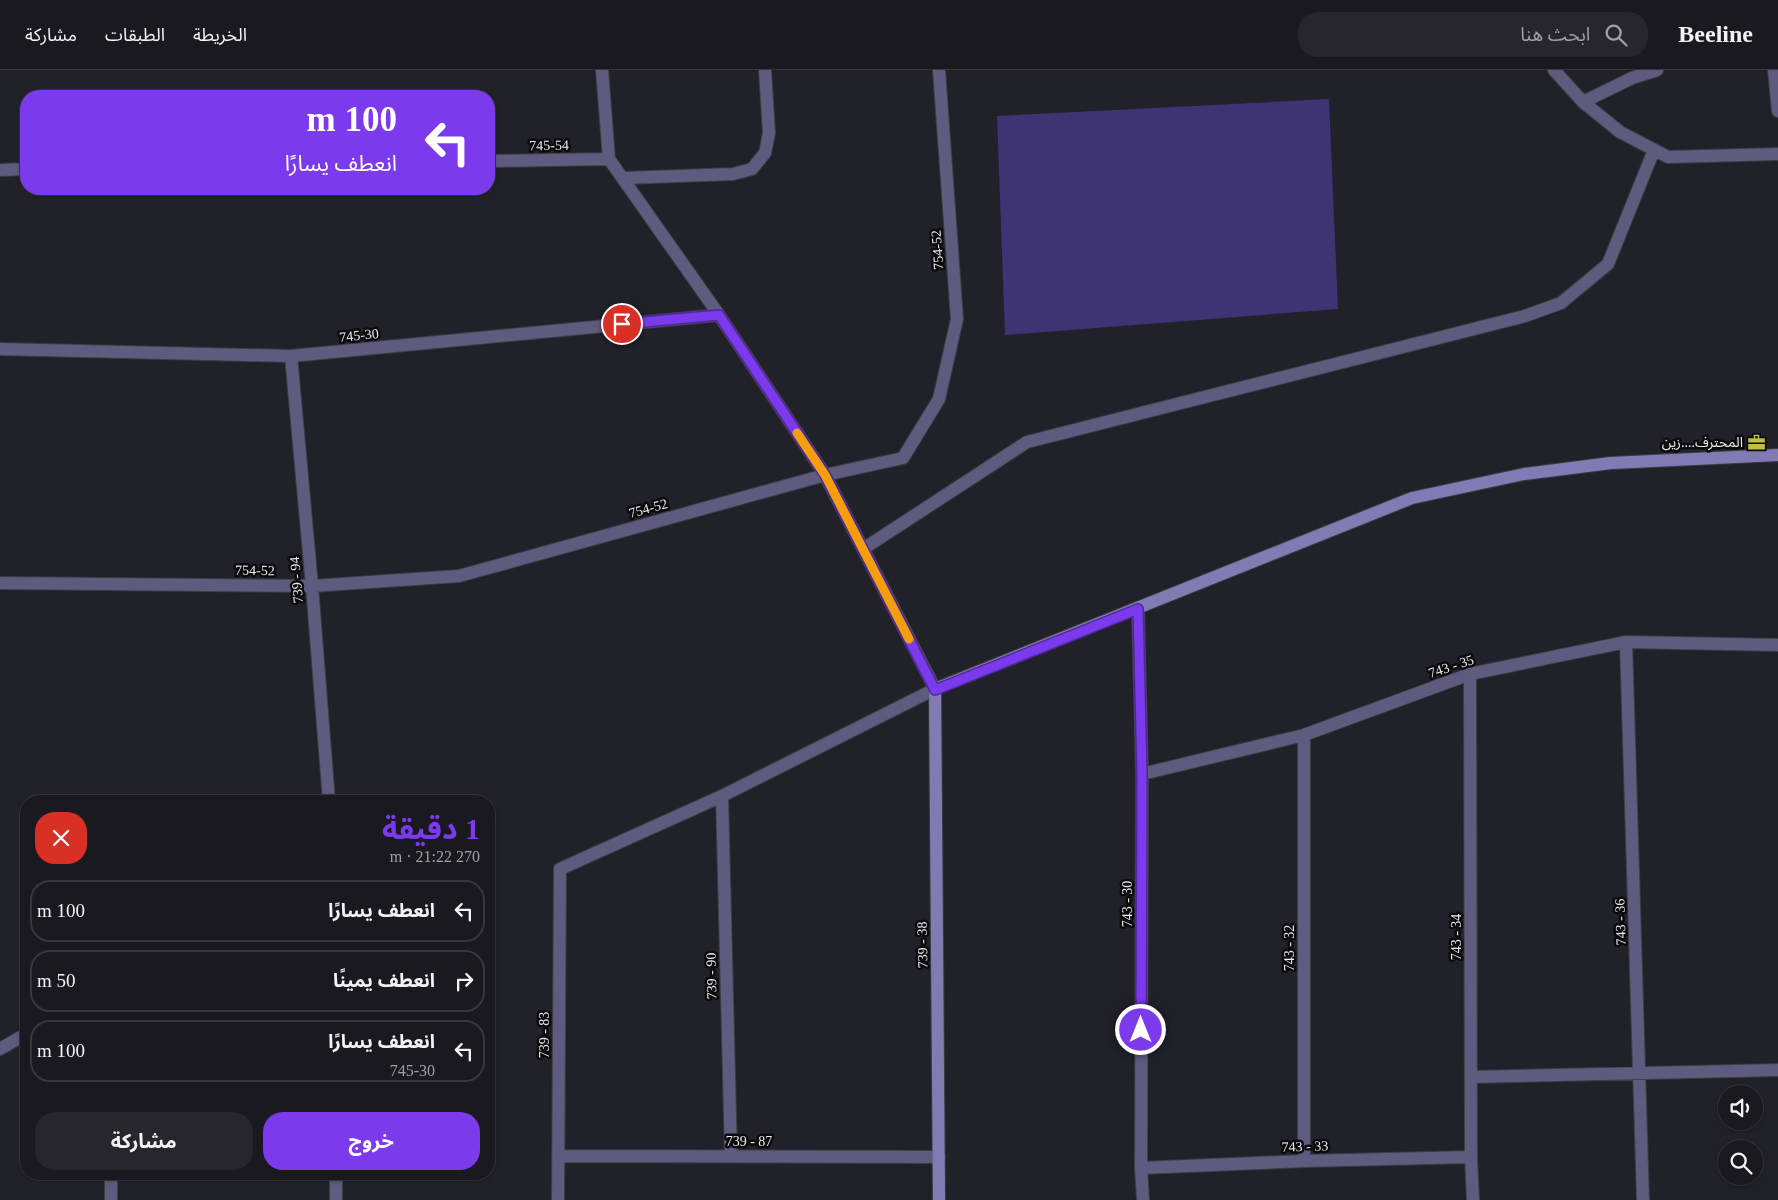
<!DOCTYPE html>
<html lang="ar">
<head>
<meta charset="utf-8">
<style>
	body { margin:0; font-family:"Times New Roman","Noto Sans Arabic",serif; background:#26262c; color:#f1f3f6; direction:rtl; height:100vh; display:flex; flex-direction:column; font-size:19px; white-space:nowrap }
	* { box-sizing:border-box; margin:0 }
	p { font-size:16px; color:#9fa0a4 }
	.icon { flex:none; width:28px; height:28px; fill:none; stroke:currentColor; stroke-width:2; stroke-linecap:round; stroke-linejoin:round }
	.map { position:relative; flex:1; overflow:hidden; direction:ltr }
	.drawer { position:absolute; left:20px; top:725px; width:475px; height:385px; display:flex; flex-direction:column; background:#19191f; border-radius:20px; box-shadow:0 1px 4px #0004,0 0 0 1px #37383d; direction:rtl }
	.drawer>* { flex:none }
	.hud { position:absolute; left:20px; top:20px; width:475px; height:105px; border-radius:20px; box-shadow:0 1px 4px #0004,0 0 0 1px #37383d; direction:rtl; background:#7c3aed; color:#fff; overflow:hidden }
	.controls { position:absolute; left:1718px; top:1015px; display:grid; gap:10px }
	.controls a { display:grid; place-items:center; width:45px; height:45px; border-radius:50%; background:#19191f; box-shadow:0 1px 4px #0004,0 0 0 1px #37383d; font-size:25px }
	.pin { position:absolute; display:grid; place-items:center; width:42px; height:42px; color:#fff; margin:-21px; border:2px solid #fff; border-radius:50%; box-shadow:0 1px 5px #0007 }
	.me { position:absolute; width:55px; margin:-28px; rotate:0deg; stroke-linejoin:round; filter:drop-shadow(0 0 4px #0008) }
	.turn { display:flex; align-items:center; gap:18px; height:105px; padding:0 15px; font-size:22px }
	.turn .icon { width:65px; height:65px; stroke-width:2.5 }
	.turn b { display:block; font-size:35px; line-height:42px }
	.round { display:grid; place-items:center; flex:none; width:52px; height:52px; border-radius:20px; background:#26262c }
	.headline { display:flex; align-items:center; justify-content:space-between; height:85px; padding:0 15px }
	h1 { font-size:30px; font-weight:700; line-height:38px; color:#7c3aed }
	.primary-button { display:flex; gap:10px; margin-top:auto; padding:10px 15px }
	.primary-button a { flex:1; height:58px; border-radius:20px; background:#7c3aed; color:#fff; font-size:20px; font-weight:700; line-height:58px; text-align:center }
	.primary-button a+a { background:#26262c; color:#f1f3f6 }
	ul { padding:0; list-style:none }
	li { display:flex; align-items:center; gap:15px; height:62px; margin:0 10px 8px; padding:0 5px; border:2px solid #37383d; border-radius:20px }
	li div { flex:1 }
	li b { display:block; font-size:19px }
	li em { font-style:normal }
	header { display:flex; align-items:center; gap:30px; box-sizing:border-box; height:70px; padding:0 25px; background:#19191f; border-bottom:1px solid #37383d }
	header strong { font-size:24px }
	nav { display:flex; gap:28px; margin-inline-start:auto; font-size:18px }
	.search { width:350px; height:45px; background:#26262c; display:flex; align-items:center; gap:12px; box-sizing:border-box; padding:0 18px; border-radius:20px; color:#9fa0a4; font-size:19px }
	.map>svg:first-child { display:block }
	.green { fill:#3e3373 }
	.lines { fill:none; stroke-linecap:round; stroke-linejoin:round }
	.street-casing { stroke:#3d3d45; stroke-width:14 }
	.secondary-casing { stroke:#3d3d45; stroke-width:14 }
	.street { stroke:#5e5b7e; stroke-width:12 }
	.secondary { stroke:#807bb3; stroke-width:12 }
	.route-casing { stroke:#51269a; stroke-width:12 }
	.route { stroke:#7c3aed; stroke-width:9 }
	.slow { stroke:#f59e0b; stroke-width:9 }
	.labels { text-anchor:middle; stroke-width:5; stroke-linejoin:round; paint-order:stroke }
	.street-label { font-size:14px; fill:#ebebf0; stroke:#0b0b0e }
	.poi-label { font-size:14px; fill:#ebebf0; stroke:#0b0b0e; text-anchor:end }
</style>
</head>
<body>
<header>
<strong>Beeline</strong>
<div class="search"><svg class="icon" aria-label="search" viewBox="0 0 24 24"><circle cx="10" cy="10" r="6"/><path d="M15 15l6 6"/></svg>ابحث هنا</div>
<nav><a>الخريطة</a><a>الطبقات</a><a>مشاركة</a></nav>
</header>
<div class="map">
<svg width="1778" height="1130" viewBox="0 0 1778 1130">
	<rect width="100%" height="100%" fill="#212129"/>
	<path class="green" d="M1329,29L1338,239L1005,265L997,46Z"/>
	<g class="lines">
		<defs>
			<path id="street" d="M1554,0L1583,32L1620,62L1668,87L1778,84
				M1774,0L1778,41
				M1583,32L1632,8L1657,0
				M489,91L609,89
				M0,100L26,99
				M623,108L733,104L752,99L765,83L769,63L765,0
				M0,279L291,286L719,245
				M291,286L312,516L329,731
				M863,479L1027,372L1525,246L1561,233L1608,194L1654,80
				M0,513L312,516L459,506L825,405L903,388L939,329L957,249L939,0
				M1138,539L1142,704L1141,1098L1143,1130
				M1626,572L1643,1130
				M1470,604L1471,1087L1473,1130
				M1304,665V1091
				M1142,704L1304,665L1470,604L1626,572L1778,575
				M722,726L731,1086
				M0,979L26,964
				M1471,1007L1778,1000
				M558,1086L939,1087
				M1141,1098L1304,1091L1471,1087
				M336,1104V1130
				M111,1130V1104
				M558,1130L560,799L722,726L935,619L825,405L719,245L609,89L602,0"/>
			<path id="secondary" d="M939,1130L935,619L1412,428L1524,404L1611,393L1778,385"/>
		</defs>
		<use href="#street" class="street-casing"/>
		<use href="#secondary" class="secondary-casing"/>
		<use href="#street" class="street"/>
		<use href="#secondary" class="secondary"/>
	</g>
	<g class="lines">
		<defs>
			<path id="route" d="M622,254L719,245L825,405L935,620L1138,539L1142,704L1141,960"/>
		</defs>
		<use href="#route" class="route-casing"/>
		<use href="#route" class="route"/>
		<path class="slow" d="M797,363L825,405L909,569"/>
	</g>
	<defs>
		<symbol id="office-bare" viewBox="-9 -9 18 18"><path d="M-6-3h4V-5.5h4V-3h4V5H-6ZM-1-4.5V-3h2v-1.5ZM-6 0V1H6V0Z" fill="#c1be40" stroke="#0b0b0e" stroke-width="2.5" paint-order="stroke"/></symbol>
	</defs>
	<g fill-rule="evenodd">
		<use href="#office-bare" x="1744" y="360" width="25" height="25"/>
	</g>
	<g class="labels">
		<g class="street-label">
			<text transform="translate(549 75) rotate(-1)" y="5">745-54</text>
			<text transform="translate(937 180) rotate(-94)" y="5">754-52</text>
			<text transform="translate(359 265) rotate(-6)" y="5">745-30</text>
			<text transform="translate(648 438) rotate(-15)" y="5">754-52</text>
			<text transform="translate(255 500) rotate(1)" y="5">754-52</text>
			<text transform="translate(296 510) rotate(-95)" y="5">739 - 94</text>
			<text transform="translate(1451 596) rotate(-18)" y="5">743 - 35</text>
			<text transform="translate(1127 834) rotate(-90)" y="5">743 - 30</text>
			<text transform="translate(1620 852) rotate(-92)" y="5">743 - 36</text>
			<text transform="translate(1456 867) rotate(-90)" y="5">743 - 34</text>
			<text transform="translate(922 875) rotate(-91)" y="5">739 - 38</text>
			<text transform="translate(1289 878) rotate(-90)" y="5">743 - 32</text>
			<text transform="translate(711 906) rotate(-91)" y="5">739 - 90</text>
			<text transform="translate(544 965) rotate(-90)" y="5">739 - 83</text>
			<text x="749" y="1076">739 - 87</text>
			<text transform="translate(1305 1076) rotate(-2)" y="5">743 - 33</text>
		</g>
		<g class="poi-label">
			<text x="1743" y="377">المحترف....زين</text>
		</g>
	</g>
</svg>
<div class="controls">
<a><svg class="icon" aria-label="sound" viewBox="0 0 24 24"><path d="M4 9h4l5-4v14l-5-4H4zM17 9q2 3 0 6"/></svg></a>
<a><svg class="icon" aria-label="search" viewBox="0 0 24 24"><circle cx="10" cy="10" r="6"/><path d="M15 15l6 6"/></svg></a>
</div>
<div class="pin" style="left:622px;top:254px;background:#d93025"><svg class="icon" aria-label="arrive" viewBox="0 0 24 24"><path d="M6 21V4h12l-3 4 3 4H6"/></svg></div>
<svg class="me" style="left:1141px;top:960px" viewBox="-20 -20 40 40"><circle r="17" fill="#7c3aed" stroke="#fff" stroke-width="3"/><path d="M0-11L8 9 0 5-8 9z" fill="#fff"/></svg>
<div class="hud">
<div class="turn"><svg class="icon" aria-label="left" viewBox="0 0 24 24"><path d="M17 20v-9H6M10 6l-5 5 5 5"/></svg><div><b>100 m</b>انعطف يسارًا</div></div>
</div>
<section class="drawer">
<div class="headline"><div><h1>1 دقيقة</h1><p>270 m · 21:22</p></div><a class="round" style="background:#d93025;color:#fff"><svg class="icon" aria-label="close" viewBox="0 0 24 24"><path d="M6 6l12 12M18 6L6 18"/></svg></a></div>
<ul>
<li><svg class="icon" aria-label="left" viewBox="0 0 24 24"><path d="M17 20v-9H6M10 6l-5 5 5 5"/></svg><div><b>انعطف يسارًا</b></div><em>100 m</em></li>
<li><svg class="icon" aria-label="right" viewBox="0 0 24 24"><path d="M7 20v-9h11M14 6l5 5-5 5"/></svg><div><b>انعطف يمينًا</b></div><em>50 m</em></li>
<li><svg class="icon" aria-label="left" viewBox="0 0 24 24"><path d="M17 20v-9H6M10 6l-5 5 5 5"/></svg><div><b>انعطف يسارًا</b><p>745-30</p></div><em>100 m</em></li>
</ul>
<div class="primary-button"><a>خروج</a><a>مشاركة</a></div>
</section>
</div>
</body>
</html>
